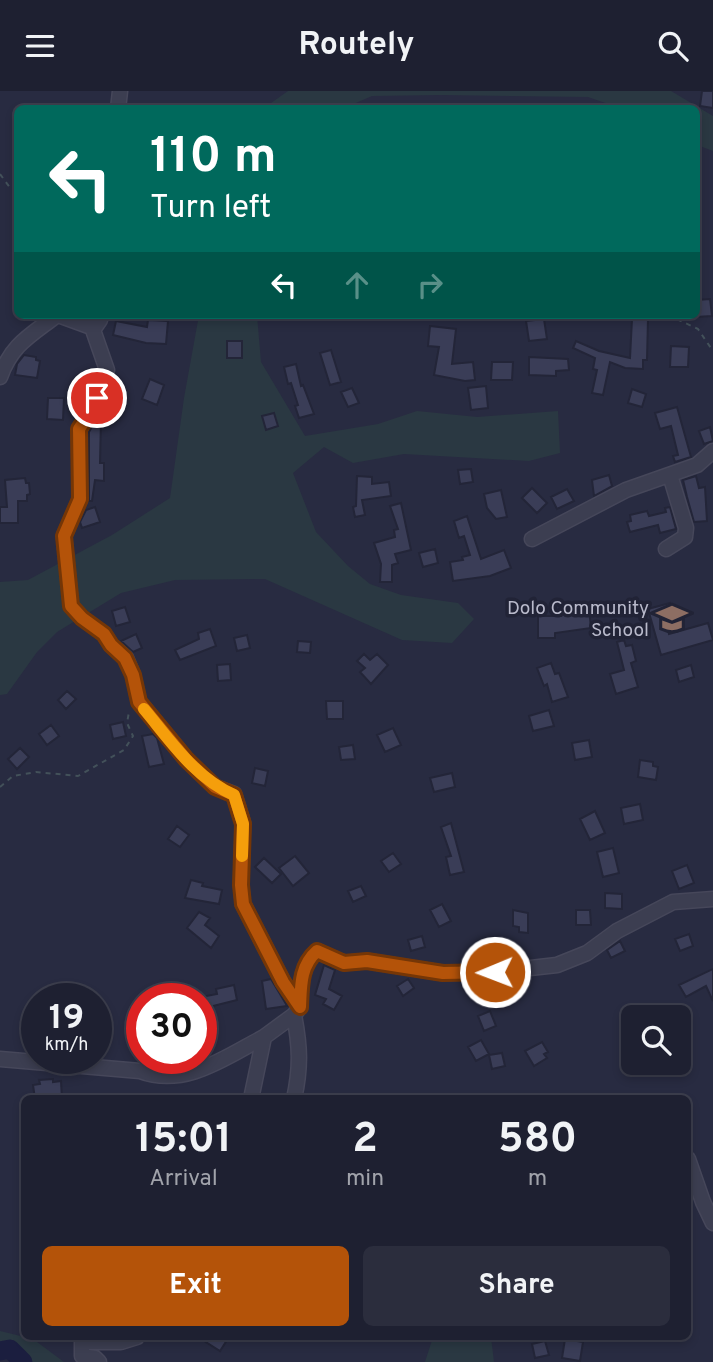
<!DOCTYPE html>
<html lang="en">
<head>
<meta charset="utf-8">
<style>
	body { margin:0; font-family:Overpass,sans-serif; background:#2b2d3d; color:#f1f3f6; height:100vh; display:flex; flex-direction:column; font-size:26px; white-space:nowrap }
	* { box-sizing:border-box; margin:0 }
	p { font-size:23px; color:#a1a3ab }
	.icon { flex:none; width:38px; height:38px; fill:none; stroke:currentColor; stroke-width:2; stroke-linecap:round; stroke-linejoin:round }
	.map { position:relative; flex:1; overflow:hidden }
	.panel { position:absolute; left:21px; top:1004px; width:670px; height:245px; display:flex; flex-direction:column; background:#1e2031; border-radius:10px; box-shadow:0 4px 10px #0003,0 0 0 2px #3c3e4d }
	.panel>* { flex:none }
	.hud { position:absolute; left:14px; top:14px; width:686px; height:214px; border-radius:10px; box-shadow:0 4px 10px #0003,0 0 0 2px #3c3e4d; background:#00695c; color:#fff; overflow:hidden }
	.buttons { position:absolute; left:621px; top:914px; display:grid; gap:14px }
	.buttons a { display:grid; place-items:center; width:70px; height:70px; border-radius:10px; background:#1e2031; box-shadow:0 4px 10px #0003,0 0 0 2px #3c3e4d; font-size:35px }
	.speed { position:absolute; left:21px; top:892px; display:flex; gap:14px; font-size:35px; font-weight:700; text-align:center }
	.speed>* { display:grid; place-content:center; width:91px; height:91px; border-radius:50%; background:#1e2031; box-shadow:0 4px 10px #0003,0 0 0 2px #3c3e4d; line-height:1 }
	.speed small { font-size:18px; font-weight:400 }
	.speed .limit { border:10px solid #d22; background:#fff; color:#111 }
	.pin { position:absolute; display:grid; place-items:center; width:60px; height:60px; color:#fff; margin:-30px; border:4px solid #fff; border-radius:50%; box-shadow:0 2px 7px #0007 }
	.me { position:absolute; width:77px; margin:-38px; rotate:269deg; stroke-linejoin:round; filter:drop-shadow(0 0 5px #0008) }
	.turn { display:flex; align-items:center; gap:24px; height:147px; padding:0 21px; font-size:32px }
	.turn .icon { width:91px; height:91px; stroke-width:2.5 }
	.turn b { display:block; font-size:49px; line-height:60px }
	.lanes { display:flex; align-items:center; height:66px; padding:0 21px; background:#0003; justify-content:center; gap:35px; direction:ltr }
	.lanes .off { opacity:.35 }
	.eta { display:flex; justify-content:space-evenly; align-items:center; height:119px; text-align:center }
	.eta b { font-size:42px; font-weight:700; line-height:49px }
	.cta { display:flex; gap:14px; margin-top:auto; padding:14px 21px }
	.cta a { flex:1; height:80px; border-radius:10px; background:#b45309; color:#fff; font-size:28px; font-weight:700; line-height:80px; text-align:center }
	.cta a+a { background:#2b2d3d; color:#f1f3f6 }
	header { display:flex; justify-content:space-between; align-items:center; height:91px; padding:0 21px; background:#1e2031; font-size:32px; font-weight:700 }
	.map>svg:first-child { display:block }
	.green { fill:#2a3842 }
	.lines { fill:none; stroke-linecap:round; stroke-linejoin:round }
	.river { stroke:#1b1e3f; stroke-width:19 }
	.building { fill:#3a3d57; stroke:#232538; stroke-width:2 }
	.minor-casing { stroke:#46475a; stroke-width:17 }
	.path { stroke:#43515a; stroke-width:2; stroke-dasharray:5 5; stroke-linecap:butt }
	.minor { stroke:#3c3e51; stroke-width:14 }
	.route-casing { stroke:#753606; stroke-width:18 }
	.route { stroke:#b45309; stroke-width:12 }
	.slow { stroke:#f59e0b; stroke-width:12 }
	.labels { text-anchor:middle; stroke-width:7; stroke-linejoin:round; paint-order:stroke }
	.poi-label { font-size:19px; fill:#b9bacb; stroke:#212336; text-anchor:end }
</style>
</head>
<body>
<header><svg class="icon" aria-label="menu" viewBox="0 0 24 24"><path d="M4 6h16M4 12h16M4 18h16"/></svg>Routely<svg class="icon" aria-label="search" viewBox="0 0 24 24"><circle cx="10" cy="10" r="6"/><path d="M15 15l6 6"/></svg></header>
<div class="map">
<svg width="713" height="1271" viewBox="0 0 713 1271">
	<rect width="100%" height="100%" fill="#282b41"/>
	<path class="green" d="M288,0H671L713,25V60L697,54L696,18L620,17L588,6L441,4L372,5L344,17H264Z
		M199,224H257L261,271L305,345L378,333L417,320L477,326L558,320L560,362L529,370L404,363L353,372L324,356L293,382L316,441L348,475L370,493L401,504L458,512L474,528L452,552L402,549L265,488L175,489L121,502L57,541L37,561L7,603L0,604V491L28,489L112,444L170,407L184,307Z
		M0,1240L33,1248L64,1271H23L10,1258L0,1260Z
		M433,1246H491L494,1271H425Z"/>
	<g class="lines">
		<path class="river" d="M0,1260L10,1258L23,1271"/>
	</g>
	<path class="building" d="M702,0H713V17L700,15Z
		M710,208L712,225L696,226V209Z
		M544,228L547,248L529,250L526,230Z
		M632,228H648L647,269H643V278L625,277L610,271L603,304L592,302L597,279L593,278L595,267L573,257L576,250L599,260L630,267Z
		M148,229L168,230L166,253L146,252L113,244L116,230L147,236Z
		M430,235L456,238L452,273L473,271L475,289L465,290L434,284L439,256L428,255Z
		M227,250H242V267H227Z
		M671,255L689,256L688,276H670Z
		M331,259L341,291L330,294L320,262Z
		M24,264L36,266V269L40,270L37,287L15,284L17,273Z
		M529,266L568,268L569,279L556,280V285L529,284Z
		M492,271H513L512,289H491Z
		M296,273L301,295L303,294L314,323L299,327L295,315L298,314L291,292L288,293L284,276Z
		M150,288L164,294L157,314L142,308Z
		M486,295L488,317L471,319L468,297Z
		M352,297L359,312L348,316L341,301Z
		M632,298L646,303L642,316L628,312Z
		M48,307H64L63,329L47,328Z
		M103,315H105L103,329L101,328L100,372H104V390L95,389L92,410H89V341Z
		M677,316L691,366L675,371L673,365L678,364L671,335L660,338L655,322Z
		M274,322L278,335L266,339L262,325Z
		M710,336L713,350L704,353L699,340Z
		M471,378L473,391L460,393L458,379Z
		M609,384L612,395L594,405L592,389Z
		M357,385L372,386V393L389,391L391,405L362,409L365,424L355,426L353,416L356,415Z
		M696,385L699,397L705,396L707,430L694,431L687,406L683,389Z
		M25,387L26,392H29L30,403L27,404V410H18V432H0V416H7L5,389Z
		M532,397L547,412L537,422L522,407Z
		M567,398L574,410L557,418L551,406Z
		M501,399L507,426L496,428L487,417L484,403Z
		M401,412L411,459L395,463L398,472L392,474V491H380L381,473L374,452L395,446L394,439L398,438L390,415Z
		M95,416L100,431L82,437L80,431L86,419Z
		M670,416L676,438L660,442L658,434L630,441L627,431L631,430L630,424L647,420L649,425L666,421L665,417Z
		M467,425L481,468L504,459L511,477L490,485L453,490L450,471L463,469L462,466L470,464L464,445L459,447L454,430Z
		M435,458L438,472L423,476L419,462Z
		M670,512L673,522L665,525L669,543L708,532L713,549L661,564L648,518Z
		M125,516L130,531L116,535L112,520Z
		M589,518L591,537L555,542V547H538V525H561L560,522Z
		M210,538L216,555L180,569L175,559L199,548L198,542Z
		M136,543L142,557L133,561L121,550Z
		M247,544L250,557L237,560L234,547Z
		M624,549L626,555L632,554L636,570L631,572L638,596L616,603L610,583L624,579L617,551Z
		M298,550L311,551L310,562L297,561Z
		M364,563L370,569L377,563L388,574L371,593L360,581L365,577L357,570Z
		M551,572L555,583L559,582L568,606L552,611L547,593L544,595L537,577Z
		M230,573L231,589L218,590L217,574Z
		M691,574L694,586L679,591L676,579Z
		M67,600L76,608L66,618L58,609Z
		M326,610H343V628H327Z
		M549,619L554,635L533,640L529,625Z
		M123,631L126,645L113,648L110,634Z
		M51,634L59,645L47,654L39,643Z
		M393,637L401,654L385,661L377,644Z
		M153,643L157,647L164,673L149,676L142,645Z
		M589,649L592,666L575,669L572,652Z
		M353,654L355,668L341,669L339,656Z
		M20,657L29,666L17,678L8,668Z
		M640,669L653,671V675L658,676L656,689L638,686Z
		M255,677L268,680L265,695L252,692Z
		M452,682L455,696L434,701L430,687Z
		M640,713L643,729L624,733L621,717Z
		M595,720L605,742L590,749L580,728Z
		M451,732L464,781L450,784L446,766L451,765L441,736Z
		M177,735L189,744L180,756L168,748Z
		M613,757L619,782L603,786L597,761Z
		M393,762L401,773L389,781L381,770Z
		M295,765L309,782L293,795L279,777Z
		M264,767L281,783L272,792L255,776Z
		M687,774L694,792L679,798L672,780Z
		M191,789L203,792L202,795L222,799L219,813L185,807Z
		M361,795L366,805L353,811L348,800Z
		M605,802L622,803V818L605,817Z
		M442,813L451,830L439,836L430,819Z
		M513,819L528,822V842L519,841V836L513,835Z
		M576,819H590L591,834H576Z
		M199,821L210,827L205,834L219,845L211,857L187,837Z
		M689,843L693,855L680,860L675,848Z
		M422,845L425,856L411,860L408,849Z
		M620,850L625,860L611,867L607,859Z
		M324,874L335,879L329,898L342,905L334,919L323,913L326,908L315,904Z
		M713,878V910L706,895L686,906L679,894Z
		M271,888L286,913L287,915L266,918L262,890Z
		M408,888L414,897L403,905L397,895Z
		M234,894L237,909L213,915V918L201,919V906L217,903L216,898Z
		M490,920L496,935L484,940L478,925Z
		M481,949L489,963L476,970L468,956Z
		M542,951L548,961L544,963L547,967L534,975L525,960Z
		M502,962L505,975L492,978L489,964Z
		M53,988V991L61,990L62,1008H35L33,994L40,993L39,989Z
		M198,1246H229L220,1260Z
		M565,1248L583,1251L580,1270L562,1267Z
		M545,1250L549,1264L535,1267L532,1253Z"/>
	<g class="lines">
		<defs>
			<path id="minor" d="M118,18L120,0
				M58,224L91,236L100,229
				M100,229L93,239L107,279L91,320L79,338L80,408L64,445L71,515L82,527L104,543L111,554L126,567L133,584L139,611L186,668L215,696L234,703L243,732L241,794L243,813L283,891L300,916L294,924C300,955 301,976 294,1008
				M0,286C12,253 30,245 57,224
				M532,448L626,399L697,374L713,360
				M666,458L685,446L686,437L670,384
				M300,916C301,895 300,875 317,860L344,872L367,870L443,882L495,881L557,874L587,862L617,840L673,811L713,808
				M0,968L140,980C185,997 226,966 264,946
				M251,1008L264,946L294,924
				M688,1068L703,1111L713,1132
				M99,1271L95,1267L82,1265V1251H121L137,1246"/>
		</defs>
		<use href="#minor" class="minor-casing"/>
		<path class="path" d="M0,83L11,98L18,101
			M668,224L698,238L713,260
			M0,696L13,685L36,681L78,685L124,659L133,645L127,632L129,621"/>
		<use href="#minor" class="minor"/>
	</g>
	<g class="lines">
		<defs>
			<path id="route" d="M97,307L91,320L79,338L80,408L64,445L71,515L82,527L104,543L111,554L125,567L133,584L139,611L186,668L215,696L234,704L243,733L241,794L243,813L283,891L300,916C301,895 300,875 317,860L344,872L367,870L443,882L495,881"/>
		</defs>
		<use href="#route" class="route-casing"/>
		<use href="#route" class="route"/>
		<path class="slow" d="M144,618C170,649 195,687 234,704L243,733L242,765"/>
	</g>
	<defs>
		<symbol id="school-bare" viewBox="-9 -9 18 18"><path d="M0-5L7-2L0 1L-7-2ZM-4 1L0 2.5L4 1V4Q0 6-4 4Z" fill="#8d6e63" stroke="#212336" stroke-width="2.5" paint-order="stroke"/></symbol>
	</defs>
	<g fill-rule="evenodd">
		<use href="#school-bare" x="650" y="505" width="44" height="44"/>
	</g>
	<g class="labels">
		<g class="poi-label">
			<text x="649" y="523">Dolo Community<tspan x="649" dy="22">School</tspan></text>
		</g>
	</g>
</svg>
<div class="buttons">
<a><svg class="icon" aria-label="search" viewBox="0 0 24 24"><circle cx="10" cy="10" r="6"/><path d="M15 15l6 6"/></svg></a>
</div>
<div class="speed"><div>19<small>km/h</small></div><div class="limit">30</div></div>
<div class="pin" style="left:97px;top:307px;background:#d93025"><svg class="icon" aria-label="arrive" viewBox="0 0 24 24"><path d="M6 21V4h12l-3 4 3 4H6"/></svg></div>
<svg class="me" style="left:495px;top:881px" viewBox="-20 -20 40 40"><circle r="17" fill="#b45309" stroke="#fff" stroke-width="3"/><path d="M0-11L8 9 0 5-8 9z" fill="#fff"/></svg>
<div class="hud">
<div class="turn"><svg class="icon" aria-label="left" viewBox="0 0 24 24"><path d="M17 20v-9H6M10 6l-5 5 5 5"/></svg><div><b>110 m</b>Turn left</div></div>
<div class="lanes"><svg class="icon" aria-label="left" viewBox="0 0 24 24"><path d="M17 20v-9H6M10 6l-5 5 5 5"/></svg><svg class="icon off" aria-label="ahead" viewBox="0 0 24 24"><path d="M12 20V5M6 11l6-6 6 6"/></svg><svg class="icon off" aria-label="right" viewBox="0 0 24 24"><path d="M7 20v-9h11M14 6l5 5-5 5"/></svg></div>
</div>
<section class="panel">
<div class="eta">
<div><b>15:01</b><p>Arrival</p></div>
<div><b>2</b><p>min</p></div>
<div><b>580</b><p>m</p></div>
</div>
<div class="cta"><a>Exit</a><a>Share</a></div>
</section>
</div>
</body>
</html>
